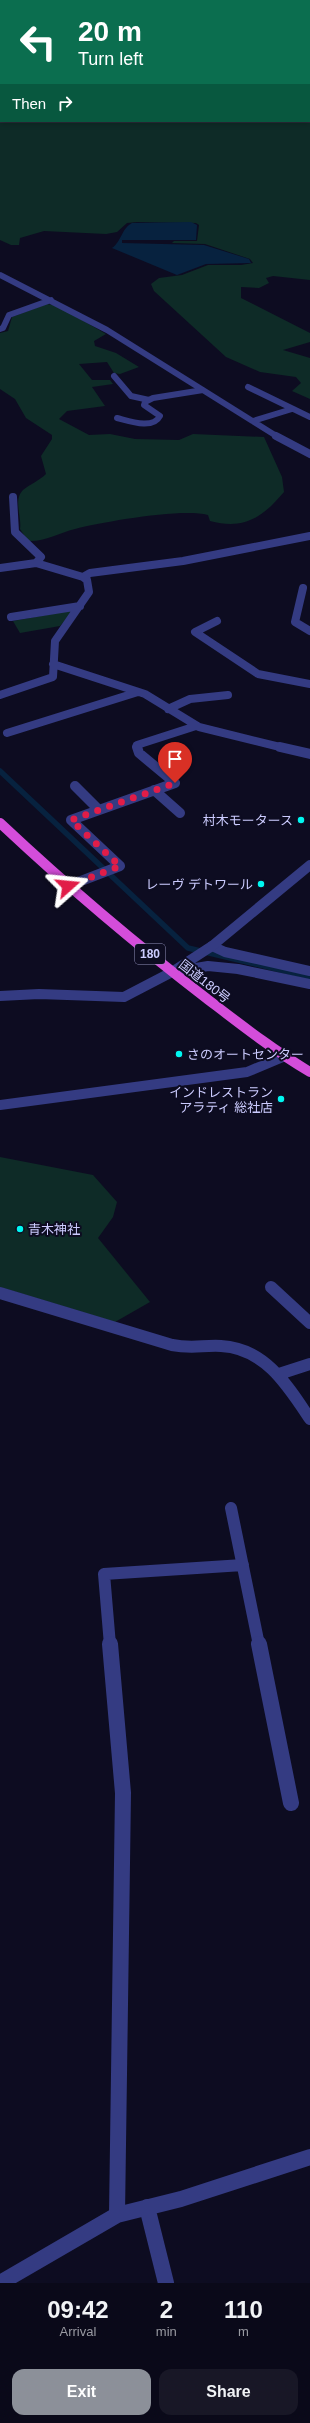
<!DOCTYPE html>
<html lang="en">
<head>
<meta charset="utf-8">
<style>
	body { margin:0; font-family:Helvetica,"Noto Sans JP",sans-serif; background:#181726; color:#f1f3f6; height:100vh; display:flex; flex-direction:column; font-size:15px; white-space:nowrap }
	* { box-sizing:border-box; margin:0 }
	p { font-size:13px; color:#999aa2 }
	.icon { flex:none; width:22px; height:22px; fill:none; stroke:currentColor; stroke-width:2; stroke-linecap:round; stroke-linejoin:round }
	.map { position:relative; height:2283px; overflow:hidden }
	.details { display:flex; flex-direction:column; background:#0a0919; flex:1 }
	.details>* { flex:none }
	.guide { position:absolute; left:0px; top:0px; width:310px; height:122px; box-shadow:0 2px 6px #0003,0 0 0 1px #2a2a38; background:#0b6e4f; color:#fff; overflow:hidden }
	.pin { position:absolute; display:grid; place-items:center; width:34px; height:34px; color:#fff; margin:-41px -17px; border-radius:50% 50% 50% 0; rotate:-45deg; box-shadow:0 0 4px #0007 }
	.pin .icon { rotate:45deg }
	.me { position:absolute; width:44px; margin:-22px; rotate:72deg; stroke-linejoin:round; filter:drop-shadow(0 0 3px #0008) }
	.turn { display:flex; align-items:center; gap:14px; height:84px; padding:0 12px; font-size:18px }
	.turn .icon { width:52px; height:52px; stroke-width:2.5 }
	.turn b { display:block; font-size:28px; line-height:34px }
	.then { display:flex; align-items:center; height:38px; padding:0 12px; background:#0003; gap:8px; font-size:15px }
	.eta { display:flex; justify-content:space-evenly; align-items:center; height:68px; text-align:center }
	.eta b { font-size:24px; font-weight:800; line-height:28px }
	.cta { display:flex; gap:8px; margin-top:auto; padding:8px 12px }
	.cta a { flex:1; height:46px; border-radius:12px; background:#8c9099; color:#fff; font-size:16px; font-weight:800; line-height:46px; text-align:center }
	.cta a+a { background:#181726; color:#f1f3f6 }
	.map>svg:first-child { display:block }
	.green { fill:#0e2b27 }
	.water { fill:#07223f }
	.lines { fill:none; stroke-linecap:round; stroke-linejoin:round }
	.stream { stroke:#07223f; stroke-width:5.5 }
	.minor-far4 { stroke:#343b82; stroke-width:6 }
	.minor-far3 { stroke:#343b82; stroke-width:8 }
	.minor-far2 { stroke:#343b82; stroke-width:10 }
	.minor-far1 { stroke:#343b82; stroke-width:12 }
	.minor { stroke:#343b82; stroke-width:16 }
	.tertiary { stroke:#343b82; stroke-width:10 }
	.trunk { stroke:#d44dda; stroke-width:10 }
	.route { stroke:#e11d48; stroke-width:7; stroke-dasharray:0 12.6 }
	.poi-dot { fill:#00f7f1; stroke:#0d0c21; stroke-width:1.5 }
	.labels { text-anchor:middle; stroke-width:4; stroke-linejoin:round; paint-order:stroke }
	.shield { fill:#0d0c21; stroke:#9392bc; stroke-width:1 }
	.shield-label { font-size:12px; font-weight:bold; fill:#ccf }
	.poi-label { font-size:13px; fill:#ccf; stroke:#0d0c21; text-anchor:end }
	.street-label { font-size:13px; fill:#ccf; stroke:#0d0c21 }
</style>
</head>
<body>
<div class="map">
<svg width="310" height="2283" viewBox="0 0 310 2283">
	<rect width="100%" height="100%" fill="#0d0c21"/>
	<path class="green" d="M0,0L193,1H1V121H309L310,24V280L273,276L266,278L269,283L259,288L241,287V298L310,333V342L283,350L310,358V399L292,391L301,383L296,377L260,372L226,357L154,291L151,284L159,278L182,275L208,265H241L253,263L250,259L205,244L172,243L174,241H197L199,225L196,223L137,222L127,223L117,232L106,234L44,231L20,238L19,245H11L0,240Z
		M47,304L58,306L106,334L94,341L95,346L116,353L139,367L120,374L114,373L107,362L79,364L92,380H110L113,384L92,387L105,406L67,411L59,419L89,435L110,434L135,439L179,440L193,434L264,437L282,477L284,492C262,518 244,530 210,521L208,515C181,508 103,522 75,529C59,533 44,542 28,541L20,529C22,517 13,500 23,490C30,484 39,481 46,474L41,456L52,439V435L26,418L15,399L0,389V333L8,331L12,317Z
		M74,610L60,626L20,633L13,621Z
		M0,1157L93,1175L117,1202L113,1217L98,1238L150,1302L115,1322L0,1287Z"/>
	<path class="water" d="M191,222L197,225L196,240H122V243L204,245L249,259L251,263L206,264L177,275L112,248C122,241 121,229 132,223Z"/>
	<g class="lines">
		<path class="stream" d="M0,771L188,948L310,977"/>
		<path class="minor-far4" d="M0,275L107,330L278,437
			M0,329L3,328L9,315L51,300
			M114,376L131,396L149,400
			M248,387L310,417
			M117,418C129,421 153,430 160,416L144,405L145,402L153,398L203,390
			M253,421L292,409"/>
		<path class="minor-far3" d="M276,436L310,454
			M13,497L15,532L41,557L36,563
			M0,568L36,563L83,577
			M303,588L295,622L310,631
			M11,617L80,606
			M217,621L195,632L258,674L310,684
			M53,664L145,694L199,727L284,748
			M0,695L53,677L55,641L89,592L87,580L83,577L90,573L183,561L310,536
			M168,709L190,699L228,695
			M7,733L138,692
			M138,748L137,745L196,726"/>
		<path class="minor-far2" d="M280,747L310,754
			M75,786L99,810
			M154,790L180,813
			M68,886L120,866L71,820L175,783L139,753L137,747
			M212,946L225,952L310,971
			M0,996L39,994L124,997L172,972L208,966L238,969L310,984"/>
		<path class="minor-far1" d="M271,1287L310,1323
			M0,1293L172,1345C192,1349 203,1345 221,1346C265,1348 288,1386 310,1419
			M279,1374L310,1364
			M231,1508L259,1645
			M110,1645L104,1574L243,1565"/>
		<path class="minor" d="M110,1644L123,1793L117,2215
			M259,1644L291,1803
			M147,2207L166,2283
			M0,2283L117,2215L181,2199L310,2157"/>
		<path class="tertiary" d="M172,972L212,946L310,865
			M0,1105L247,1072L283,1057"/>
		<path class="trunk" d="M0,823C66,885 134,943 206,998C240,1024 273,1050 310,1072"/>
	</g>
	<g class="lines">
		<path class="route" d="M68,886L120,866L71,820L175,783"/>
	</g>
	<g class="poi-dot">
		<circle cx="301" cy="820" r="4"/>
		<circle cx="261" cy="884" r="4"/>
		<circle cx="179" cy="1054" r="4"/>
		<circle cx="281" cy="1099" r="4"/>
		<circle cx="20" cy="1229" r="4"/>
	</g>
	<g class="labels">
		<rect class="shield" x="135" y="944" width="30" height="20" rx="3"/>
		<g class="shield-label">
			<text x="150" y="958">180</text>
		</g>
		<g class="poi-label">
			<text x="293" y="825">村木モータース</text>
			<text x="253" y="889">レーヴ デトワール</text>
			<text x="187" y="1059" text-anchor="start">さのオートセンター</text>
			<text x="273" y="1097">インドレストラン<tspan x="273" dy="15">アラティ 総社店</tspan></text>
			<text x="28" y="1234" text-anchor="start">青木神社</text>
		</g>
		<g class="street-label">
			<text transform="translate(205 981) rotate(38)" y="5">国道180号</text>
		</g>
	</g>
</svg>
<div class="pin" style="left:175px;top:783px;background:#d93025"><svg class="icon" aria-label="arrive" viewBox="0 0 24 24"><path d="M6 21V4h12l-3 4 3 4H6"/></svg></div>
<svg class="me" style="left:68px;top:886px" viewBox="-20 -20 40 40"><path d="M0-17L14 15 0 8-14 15z" fill="#e11d48" stroke="#fff" stroke-width="4"/></svg>
<div class="guide">
<div class="turn"><svg class="icon" aria-label="left" viewBox="0 0 24 24"><path d="M17 20v-9H6M10 6l-5 5 5 5"/></svg><div><b>20 m</b>Turn left</div></div>
<div class="then">Then<svg class="icon" aria-label="right" viewBox="0 0 24 24"><path d="M7 20v-9h11M14 6l5 5-5 5"/></svg></div>
</div>
</div>
<section class="details">
<div class="eta">
<div><b>09:42</b><p>Arrival</p></div>
<div><b>2</b><p>min</p></div>
<div><b>110</b><p>m</p></div>
</div>
<div class="cta"><a>Exit</a><a>Share</a></div>
</section>
</body>
</html>
